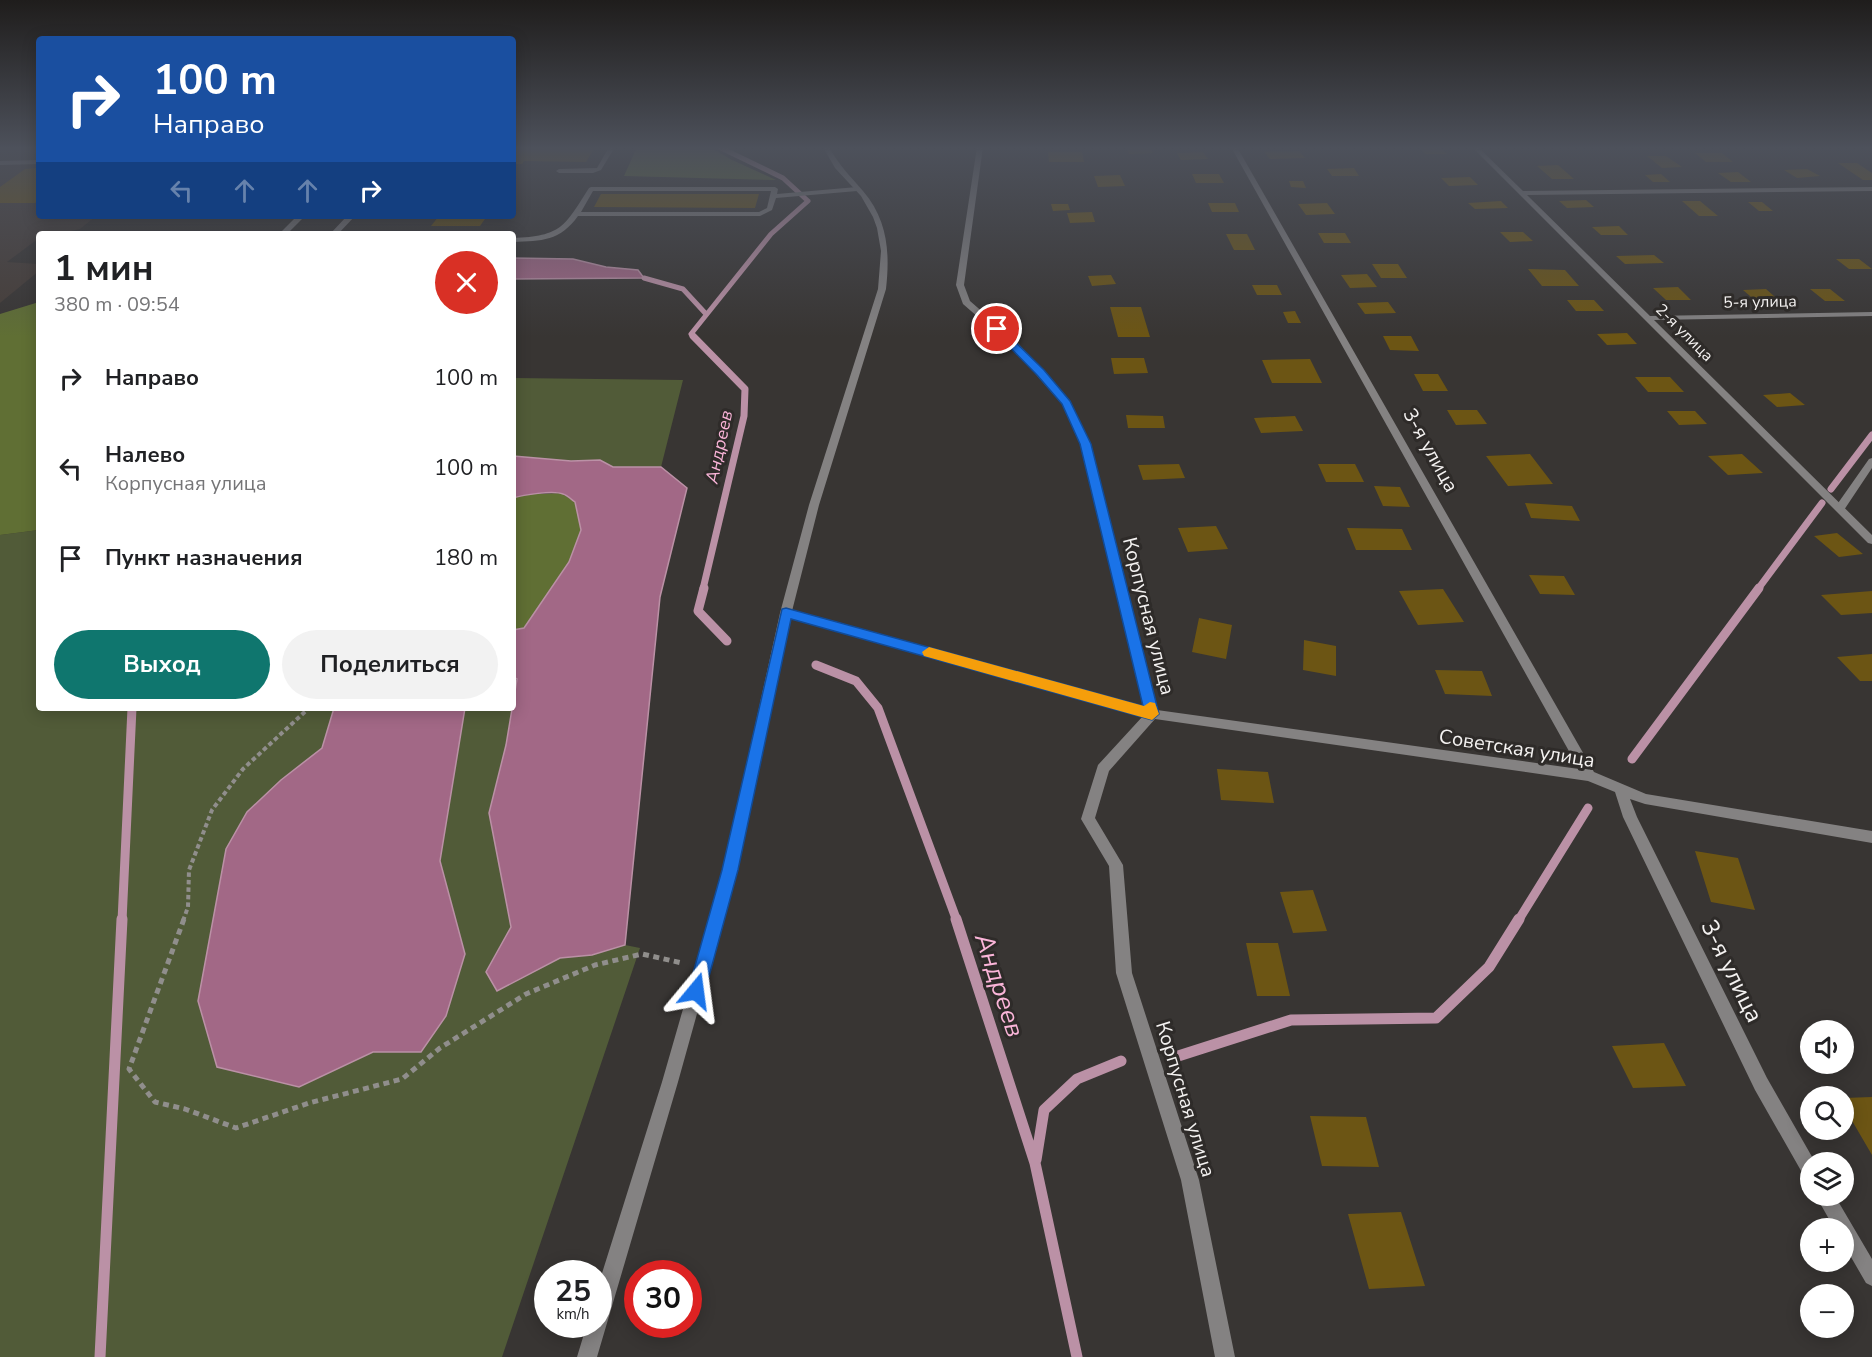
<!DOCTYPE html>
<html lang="ru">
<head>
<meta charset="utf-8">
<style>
	body { margin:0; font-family:"Nunito Sans",sans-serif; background:#f2f2f2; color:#202124; height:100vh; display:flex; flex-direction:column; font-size:22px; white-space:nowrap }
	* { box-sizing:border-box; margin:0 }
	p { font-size:20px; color:#757577 }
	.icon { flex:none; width:33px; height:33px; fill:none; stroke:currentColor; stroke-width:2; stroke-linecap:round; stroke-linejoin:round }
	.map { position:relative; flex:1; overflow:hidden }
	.sheet { position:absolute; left:36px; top:231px; width:480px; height:480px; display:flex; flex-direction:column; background:#fff; border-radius:6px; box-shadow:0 3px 15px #0003 }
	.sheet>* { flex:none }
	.top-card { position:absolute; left:36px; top:36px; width:480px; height:183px; border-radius:6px; box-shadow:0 3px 15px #0003; background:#1a4fa0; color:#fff; overflow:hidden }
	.buttons { position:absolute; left:1800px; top:1020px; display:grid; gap:12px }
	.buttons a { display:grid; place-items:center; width:54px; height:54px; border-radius:50%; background:#fff; box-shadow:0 3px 15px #0003; font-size:30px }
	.speed { position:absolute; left:534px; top:1260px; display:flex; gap:12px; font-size:30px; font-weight:700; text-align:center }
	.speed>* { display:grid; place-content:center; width:78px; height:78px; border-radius:50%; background:#fff; box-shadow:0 3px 15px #0003; line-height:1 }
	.speed small { font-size:15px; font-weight:400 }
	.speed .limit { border:9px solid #d22; background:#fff; color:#111 }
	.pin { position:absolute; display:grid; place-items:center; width:51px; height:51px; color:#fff; margin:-26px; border:3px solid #fff; border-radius:50%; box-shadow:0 2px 6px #0007 }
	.me { position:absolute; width:66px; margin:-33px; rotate:16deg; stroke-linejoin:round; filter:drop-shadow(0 0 4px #0008) }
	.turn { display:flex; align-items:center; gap:21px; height:126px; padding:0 18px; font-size:27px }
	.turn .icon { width:78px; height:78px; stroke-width:2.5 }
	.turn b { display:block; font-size:42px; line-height:51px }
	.lanes { display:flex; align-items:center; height:57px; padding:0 18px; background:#0003; justify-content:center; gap:30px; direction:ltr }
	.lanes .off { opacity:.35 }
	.round { display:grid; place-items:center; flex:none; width:63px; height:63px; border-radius:32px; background:#f2f2f2 }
	.head { display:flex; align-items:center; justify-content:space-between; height:102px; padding:0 18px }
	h1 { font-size:36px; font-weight:700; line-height:45px }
	.primary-button { display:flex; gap:12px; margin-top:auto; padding:12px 18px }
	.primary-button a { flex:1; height:69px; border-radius:36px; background:#0f766e; color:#fff; font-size:24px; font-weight:700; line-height:69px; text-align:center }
	.primary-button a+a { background:#f2f2f2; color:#202124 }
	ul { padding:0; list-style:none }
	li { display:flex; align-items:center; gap:18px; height:90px; padding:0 18px }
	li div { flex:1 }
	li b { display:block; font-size:22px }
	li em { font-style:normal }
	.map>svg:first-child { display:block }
	.built { fill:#463d38 }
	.green { fill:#515b38 }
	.forest { fill:#606f34 }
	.water { fill:#a26886; stroke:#bb91a6; stroke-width:1.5 }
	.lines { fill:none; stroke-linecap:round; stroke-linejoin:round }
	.stream-far3 { stroke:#bb91a6; stroke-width:5 }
	.stream-far2 { stroke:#bb91a6; stroke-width:7 }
	.stream-far1 { stroke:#bb91a6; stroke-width:9 }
	.stream { stroke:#bb91a6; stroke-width:11 }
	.building { fill:#6c5514 }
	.path-far1 { stroke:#908e8c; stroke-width:4; stroke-dasharray:4.5 3; stroke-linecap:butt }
	.path { stroke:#908e8c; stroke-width:5; stroke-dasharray:6 4.5; stroke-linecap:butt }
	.lane { fill:#848282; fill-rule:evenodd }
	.street { fill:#848282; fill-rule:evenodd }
	.route { fill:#1a73e8; stroke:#114b97; stroke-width:1.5 }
	.slow { fill:#f59e0b }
	.labels { text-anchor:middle; stroke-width:6; stroke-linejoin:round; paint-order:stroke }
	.far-street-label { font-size:16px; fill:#f4f2f1; stroke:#2e2b29 }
	.far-water-label { font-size:18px; font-style:italic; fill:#fbb5d9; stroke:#2e2b29 }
	.street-label { font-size:20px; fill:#f4f2f1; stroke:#2e2b29 }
	.near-street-label { font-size:24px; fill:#f4f2f1; stroke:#2e2b29 }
	.near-water-label { font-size:26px; font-style:italic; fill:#fbb5d9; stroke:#2e2b29 }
</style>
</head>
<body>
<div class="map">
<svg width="1872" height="1357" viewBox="0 0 1872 1357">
	<rect width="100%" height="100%" fill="#383533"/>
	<path class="built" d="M0,147H39V216H96L80,229L58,234H39V238L7,262L39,264V271L0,303Z"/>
	<path class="green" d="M513,378L683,380L661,467H613L599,460L571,461L513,456Z
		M39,530V708H334L322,748L281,780L299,1087L373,1052H421L465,954L440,861L465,708H512L506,745L489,813L511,927L486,972L497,990L560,958L592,955L625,945L640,948L502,1357H0V535Z"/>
	<path class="forest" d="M637,147H710L730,159L776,180L624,176Z
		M39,302V530L0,535V314Z
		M529,492L542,494L561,493L575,502L581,530L569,562L524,628L513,630V498Z"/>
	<path class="water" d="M513,258L573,259L606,267L638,270L644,278L513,279Z
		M513,456L571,461L600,460L613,467H661L687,488L660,597L625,945L592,955L560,958L497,991L486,972L511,927L489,813L506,745L517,679L513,677V630L524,628L569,562L581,530L575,502C572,500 567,495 563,494C553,490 523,495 513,498Z
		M334,708H465L440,861L465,954L446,1016L421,1052H373L299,1087L217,1067L198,1001L226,849L247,812L281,780L322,748Z"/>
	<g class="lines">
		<path class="stream-far3" d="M644,278L683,289L706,314
			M695,338L691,334L771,234L808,201L783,178L719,147"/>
		<path class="stream-far2" d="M693,336L745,389L744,416L703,589
			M1831,489L1872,435
			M1758,589L1822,503"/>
		<path class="stream-far1" d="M704,588L698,611L727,641
			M816,665L856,681L878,708L957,921
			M1632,759L1759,588
			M122,921L132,708
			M1518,921L1588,808"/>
		<path class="stream" d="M956,919L1035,1163L1077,1357
			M1172,1058L1291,1020L1436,1018L1489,967L1519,919
			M1036,1160L1044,1110L1077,1079L1121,1061
			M100,1357L122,919"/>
	</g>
	<path class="building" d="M513,147H595L586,162L524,161L522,164H513Z
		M1126,147H1150L1153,153L1129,154Z
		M1439,147L1447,154H1426L1419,148Z
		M1299,151L1305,158L1270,159L1264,152Z
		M1048,152H1082L1084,162H1049Z
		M1203,152L1208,159L1181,160L1177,153Z
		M1695,153H1722L1733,162H1706Z
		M1647,156H1666L1682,167L1662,168Z
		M1838,163H1857L1872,173V180H1863Z
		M1558,165L1574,179H1552L1537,166Z
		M39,168V200L35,203H0V187L25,169Z
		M1354,168L1359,176H1332L1327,169Z
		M1807,169L1820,176L1797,178L1784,170Z
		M1738,172L1751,182H1731L1718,173Z
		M1192,174H1219L1224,183H1196Z
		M1661,174L1670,182H1653L1645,175Z
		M1120,175L1125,186L1098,187L1094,176Z
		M1470,177L1478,185L1449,186L1441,178Z
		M1289,181H1303L1306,188L1291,187Z
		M601,194H759L755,208L594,207Z
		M1586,200L1594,207L1567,208L1559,201Z
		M1501,201L1508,208L1475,209L1468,203Z
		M1682,201H1700L1718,216H1699Z
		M1748,202H1762L1773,211H1759Z
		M1208,203H1235L1239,212H1212Z
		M1327,203L1335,214L1306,215L1298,204Z
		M1051,204H1068L1070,210L1053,211Z
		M1092,212L1095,222L1070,223L1067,213Z
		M439,216H487L480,226H431Z
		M1619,226L1628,235H1601L1592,227Z
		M1500,232H1523L1533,241L1510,242Z
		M1318,233H1345L1351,243H1324Z
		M1226,234H1247L1255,250H1234Z
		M1654,255L1664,263L1625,264L1616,256Z
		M1836,259H1859L1872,269H1849Z
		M1372,264H1398L1407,278H1381Z
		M1528,269L1565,270L1579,286H1542Z
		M1367,274L1377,287L1350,288L1341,275Z
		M1111,275L1116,284L1092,286L1088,276Z
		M1252,285H1277L1282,295H1257Z
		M1678,287L1691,300H1666L1653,288Z
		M1766,289L1781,302H1757L1743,290Z
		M1810,289H1830L1845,301H1825Z
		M1567,300H1594L1604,311H1576Z
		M1388,302L1396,313L1365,314L1357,303Z
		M1110,307H1141L1150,337H1118Z
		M1295,311L1301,323H1288L1283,312Z
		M1627,333L1637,344L1607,345L1597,334Z
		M1383,336H1411L1419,351L1390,350Z
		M1111,358H1144L1148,373L1114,374Z
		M1310,359L1322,383H1272L1262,360Z
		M1414,374H1438L1448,391H1423Z
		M1635,377H1670L1684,392H1648Z
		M1790,393L1805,405L1777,407L1763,395Z
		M1447,410H1477L1487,424L1456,425Z
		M1667,411H1695L1707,424L1679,425Z
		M1126,415L1163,416L1165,428H1128Z
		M1295,416L1303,431L1261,433L1254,418Z
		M1530,454L1553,484L1508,486L1486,456Z
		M1742,454L1763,473L1728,475L1708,456Z
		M1179,464L1185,478L1143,480L1138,465Z
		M1318,464H1355L1364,482H1326Z
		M1374,486L1400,487L1410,507L1383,506Z
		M1525,503L1572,506L1580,521L1531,518Z
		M1216,526L1228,549L1188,552L1178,528Z
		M1347,528L1402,529L1412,550H1356Z
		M1837,533L1863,554L1839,557L1814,536Z
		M1529,575L1564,576L1575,595L1540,594Z
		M1443,589L1464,622L1418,625L1399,591Z
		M1872,591V613L1841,615L1821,595Z
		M1199,618L1232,625L1226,659L1192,652Z
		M1304,640L1336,646V676L1303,670Z
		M1872,654V681H1860L1837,657Z
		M1435,670L1482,671L1492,696L1445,694Z
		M1217,769L1268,772L1274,803L1221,800Z
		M1695,851L1738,858L1755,910L1711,902Z
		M1313,890L1327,931L1293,933L1280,892Z
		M1246,943H1278L1290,996H1257Z
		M1664,1043L1686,1086L1633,1088L1612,1046Z
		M1872,1097V1155L1844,1107V1098Z
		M1310,1116L1366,1117L1379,1167L1322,1166Z
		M1401,1212L1425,1286L1369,1289L1348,1214Z"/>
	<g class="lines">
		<path class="path-far1" d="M183,921L188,907L189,870L212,810L243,769L309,708"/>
		<path class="path" d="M184,919L129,1069L155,1102L185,1109L236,1128L309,1103L402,1079L440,1048L526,994L595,965L642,954L682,963"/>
		<path class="lane" d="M609,147H615L601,170L593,173H559L556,171L559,169L597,168Z
			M39,160V164L0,165V161Z
			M591,187H775L778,189L777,194L857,187L860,189L857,191L776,198L772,210L760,216H578C560,241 542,241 513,242V238C562,236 564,227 589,188ZM593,191H771L767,208L759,212H581Z
			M297,216H305L287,234H279Z
			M347,216H355L338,234H330Z
			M1872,458V468L1844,510H1836V506L1869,459Z"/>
		<path class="street" d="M823,147H829C838,164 851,177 863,191C888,220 890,253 886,289L819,505L792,611L1144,707L1081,444L1063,405L1010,345L963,304L956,285L977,147H983L964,285L970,301L1016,341L1070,402L1091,444L1157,710L1579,769L1231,147H1237L1594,772L1646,794L1872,831V843L1645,804L1630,799L1637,817L1767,1078L1815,1162H1810V1178L1804,1176L1755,1090L1623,817L1615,792L1588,781L1155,719L1109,771L1095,818L1123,865L1132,973L1199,1180L1235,1357H1215L1181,1180L1116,973L1109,866L1081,819L1098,765L1143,716L791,618L737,870L678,1082L597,1357H577L587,1324H598V1286L662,1082L723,870L780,613L809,505L878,289L881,251L877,228L873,217L861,196L835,168Z
			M1472,147H1478L1523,191L1872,187V191L1527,195L1650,316L1872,312V316L1654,320L1872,535V544L1868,543Z
			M1816,1196H1835L1872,1259V1286L1866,1283L1844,1245V1228H1834Z"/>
	</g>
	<linearGradient id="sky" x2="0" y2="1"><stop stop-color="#1f1d1c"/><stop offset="0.44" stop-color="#4d515b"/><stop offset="1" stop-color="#4d515b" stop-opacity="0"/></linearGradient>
	<rect width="1872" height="337" fill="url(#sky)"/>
	<path class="route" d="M994,327H1000L1044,370L1070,401L1091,444L1159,714L1152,720L791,619L738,870L705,991L703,996L696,999L690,996L688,991L722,870L782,609L786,608L1143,706L1080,444L1062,404L1037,375L994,331Z"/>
	<path class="slow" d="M929,647L1144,706L1150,702L1155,703L1159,714L1152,720L924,656L922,652Z"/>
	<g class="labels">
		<g class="far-street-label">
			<text transform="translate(1760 301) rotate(-1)" y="6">5-я улица</text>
			<text transform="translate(1685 332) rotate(45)" y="6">2-я улица</text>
		</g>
		<g class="far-water-label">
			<text transform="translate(719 447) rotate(-78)" y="6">Андреев</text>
		</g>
		<g class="street-label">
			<text transform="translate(1431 450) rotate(61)" y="7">3-я улица</text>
			<text transform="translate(1149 616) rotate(76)" y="7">Корпусная улица</text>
			<text transform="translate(1517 748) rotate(9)" y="7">Советская улица</text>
			<text transform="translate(1186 1099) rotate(73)" y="7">Корпусная улица</text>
		</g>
		<g class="near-street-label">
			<text transform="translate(1732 971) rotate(64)" y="8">3-я улица</text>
		</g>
		<g class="near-water-label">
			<text transform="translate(1000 985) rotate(72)" y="9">Андреев</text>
		</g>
	</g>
</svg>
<div class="buttons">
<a><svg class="icon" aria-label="sound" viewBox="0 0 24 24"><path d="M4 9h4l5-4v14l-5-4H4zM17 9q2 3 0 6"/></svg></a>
<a><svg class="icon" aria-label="search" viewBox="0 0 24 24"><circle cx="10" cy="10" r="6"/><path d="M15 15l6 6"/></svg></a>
<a><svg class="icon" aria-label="layers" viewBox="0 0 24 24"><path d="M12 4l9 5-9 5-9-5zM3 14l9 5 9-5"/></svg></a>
<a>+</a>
<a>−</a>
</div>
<div class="speed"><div>25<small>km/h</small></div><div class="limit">30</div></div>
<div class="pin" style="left:997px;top:329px;background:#d93025"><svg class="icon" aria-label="arrive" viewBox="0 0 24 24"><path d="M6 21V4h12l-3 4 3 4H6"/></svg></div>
<svg class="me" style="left:696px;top:991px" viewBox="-20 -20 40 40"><path d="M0-17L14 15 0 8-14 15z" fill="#1a73e8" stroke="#fff" stroke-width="4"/></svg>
<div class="top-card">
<div class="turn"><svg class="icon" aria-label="right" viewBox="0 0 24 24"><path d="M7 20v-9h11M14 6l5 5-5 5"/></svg><div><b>100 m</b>Направо</div></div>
<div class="lanes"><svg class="icon off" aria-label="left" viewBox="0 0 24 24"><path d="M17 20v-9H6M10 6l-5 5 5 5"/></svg><svg class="icon off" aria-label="ahead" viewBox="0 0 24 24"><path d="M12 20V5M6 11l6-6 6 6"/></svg><svg class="icon off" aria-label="ahead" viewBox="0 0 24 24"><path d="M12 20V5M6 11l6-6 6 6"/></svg><svg class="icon" aria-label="right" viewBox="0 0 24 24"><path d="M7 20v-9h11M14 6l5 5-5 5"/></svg></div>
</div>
<section class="sheet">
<div class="head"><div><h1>1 мин</h1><p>380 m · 09:54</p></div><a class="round" style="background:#d93025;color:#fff"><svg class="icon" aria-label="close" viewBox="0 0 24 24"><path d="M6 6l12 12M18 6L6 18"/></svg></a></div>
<ul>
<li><svg class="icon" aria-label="right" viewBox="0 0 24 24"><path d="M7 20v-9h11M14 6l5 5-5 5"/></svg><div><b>Направо</b></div><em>100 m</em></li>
<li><svg class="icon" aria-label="left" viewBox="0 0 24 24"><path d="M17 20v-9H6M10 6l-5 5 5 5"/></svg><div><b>Налево</b><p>Корпусная улица</p></div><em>100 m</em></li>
<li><svg class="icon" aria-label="arrive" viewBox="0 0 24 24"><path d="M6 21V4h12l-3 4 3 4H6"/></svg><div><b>Пункт назначения</b></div><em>180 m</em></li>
</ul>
<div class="primary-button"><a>Выход</a><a>Поделиться</a></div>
</section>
</div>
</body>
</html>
